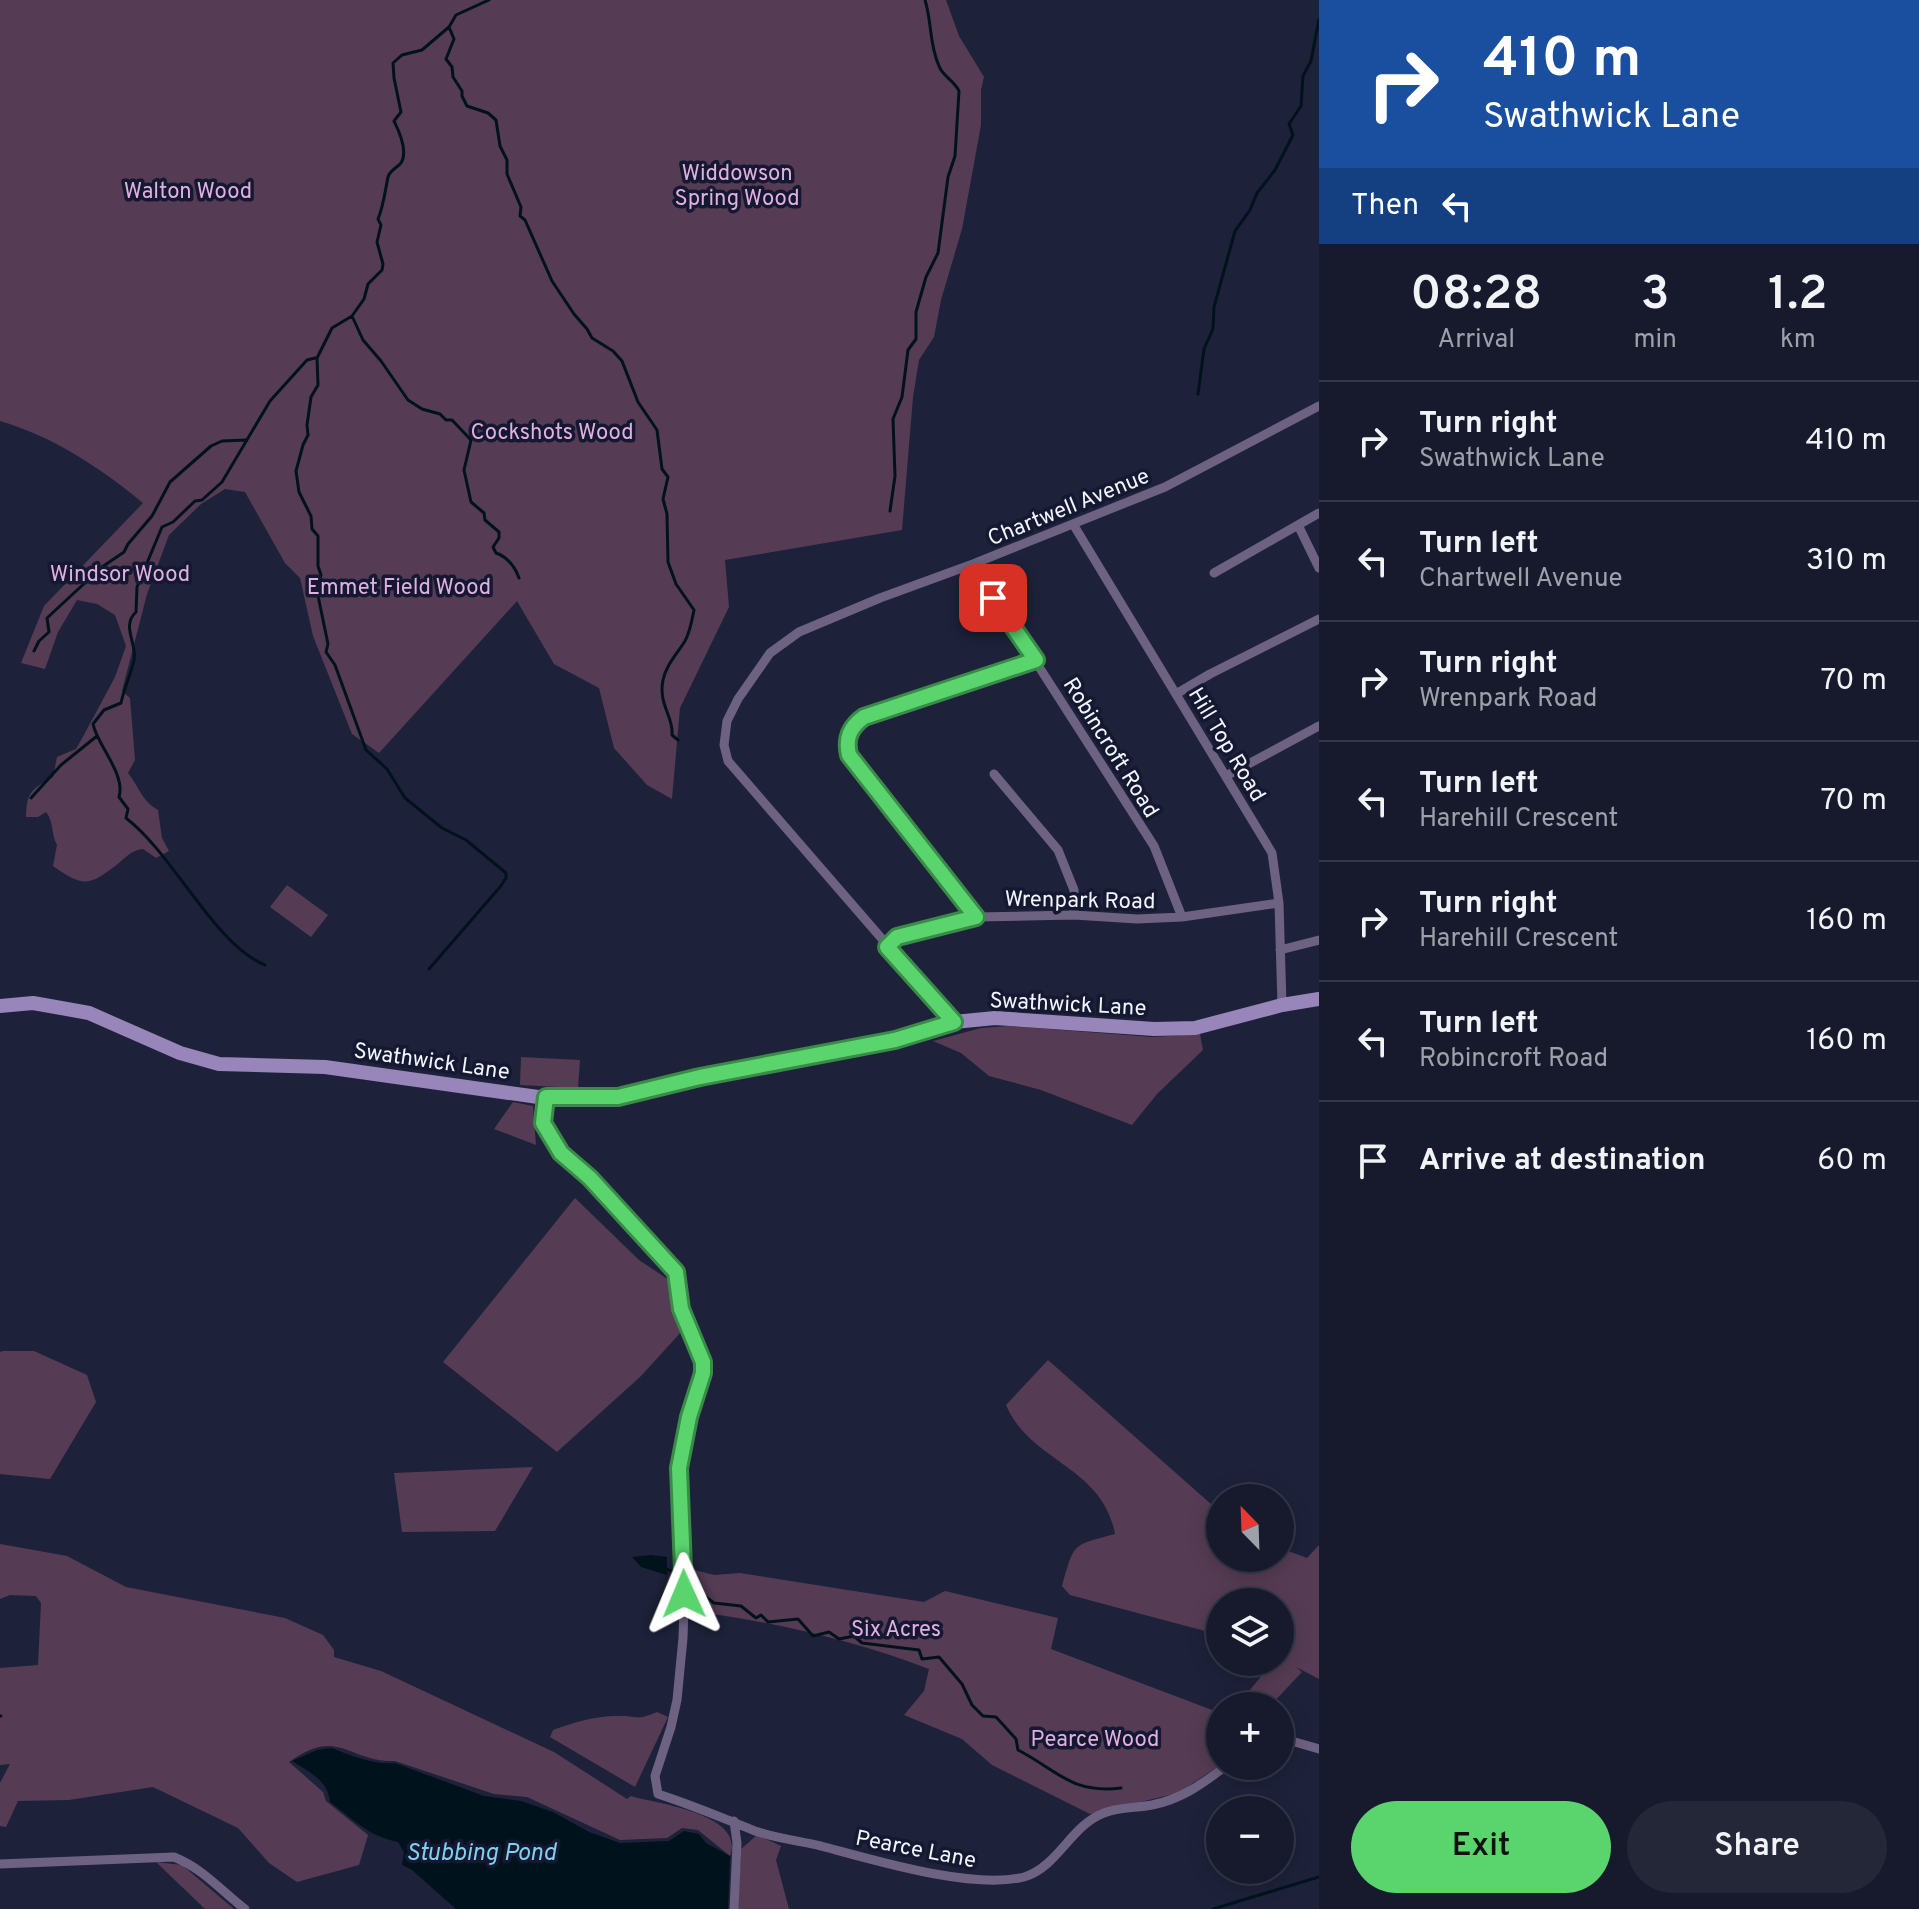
<!DOCTYPE html>
<html lang="en">
<head>
<meta charset="utf-8">
<style>
	body { margin:0; font-family:Overpass,sans-serif; background:#232738; color:#f1f3f6; height:100vh; display:flex; flex-direction:column; font-size:30px; white-space:nowrap }
	* { box-sizing:border-box; margin:0 }
	p { font-size:26px; color:#9ea1a9 }
	.icon { flex:none; width:44px; height:44px; fill:none; stroke:currentColor; stroke-width:2; stroke-linecap:round; stroke-linejoin:round }
	.map { position:relative; flex:1; overflow:hidden }
	.panel { display:flex; flex-direction:column; background:#161a2c; width:600px }
	.panel>* { flex:none }
	.hud { background:#1a4fa0; color:#fff; overflow:hidden }
	.needle { width:52px; rotate:337deg }
	.fabs { position:absolute; left:1206px; top:1484px; display:grid; gap:16px }
	.fabs a { display:grid; place-items:center; width:88px; height:88px; border-radius:50%; background:#161a2c; box-shadow:0 4px 20px #0003,0 0 0 2px #353848; font-size:40px }
	.pin { position:absolute; display:grid; place-items:center; width:68px; height:68px; color:#fff; margin:-34px; border-radius:16px; box-shadow:0 4px 12px #0006 }
	.me { position:absolute; width:88px; margin:-44px; rotate:359deg; stroke-linejoin:round; filter:drop-shadow(0 0 6px #0008) }
	.turn { display:flex; align-items:center; gap:28px; height:168px; padding:0 32px; font-size:36px }
	.turn .icon { width:104px; height:104px; stroke-width:2.5 }
	.turn b { display:block; font-size:56px; line-height:68px }
	.then { display:flex; align-items:center; height:76px; padding:0 32px; background:#0003; gap:16px; font-size:30px }
	.eta { display:flex; justify-content:space-evenly; align-items:center; height:136px; text-align:center }
	.eta b { font-size:48px; font-weight:600; line-height:56px }
	.primary-button { display:flex; gap:16px; margin-top:auto; padding:16px 32px }
	.primary-button a { flex:1; height:92px; border-radius:48px; background:#5ad56e; color:#111; font-size:32px; font-weight:600; line-height:92px; text-align:center }
	.primary-button a+a { background:#232738; color:#f1f3f6 }
	ul { padding:0; list-style:none }
	li { display:flex; align-items:center; gap:24px; height:120px; padding:0 32px; border-top:2px solid #353848 }
	li div { flex:1 }
	li b { display:block; font-size:30px }
	li em { font-style:normal }
	main { display:flex; flex:1; min-height:0 }
	.map>svg:first-child { display:block }
	.green { fill:#553c54 }
	.water { fill:#00131c }
	.lines { fill:none; stroke-linecap:round; stroke-linejoin:round }
	.stream { stroke:#00131c; stroke-width:3 }
	.street { stroke:#6e6283; stroke-width:9 }
	.secondary { stroke:#9885ba; stroke-width:14 }
	.route-casing { stroke:#3a8a48; stroke-width:20 }
	.route { stroke:#5ad56e; stroke-width:14 }
	.labels { text-anchor:middle; stroke-width:7; stroke-linejoin:round; paint-order:stroke }
	.park-label { font-size:22px; fill:#e2afe1; stroke:#141830 }
	.street-label { font-size:22px; fill:#f2f4ff; stroke:#141830 }
	.water-label { font-size:24px; font-style:italic; fill:#80d0ee; stroke:#141830 }
</style>
</head>
<body>
<main>
<div class="map">
<svg width="1319" height="1909" viewBox="0 0 1319 1909">
	<rect width="100%" height="100%" fill="#1d223a"/>
	<path class="green" d="M0,0H946L959,36L984,77L981,90V125L962,229L941,300L934,337L919,360L913,397L902,530L725,560L729,607L680,708L672,799L647,785L614,748L599,688L554,664L517,601L379,753L352,734L313,636L300,578L285,563L245,492L225,489L201,504L169,535L147,594L122,691L130,698L135,760L128,773C140,788 141,800 158,810L162,838L169,851L156,858L143,849C133,850 128,855 120,862C91,885 85,889 53,866L57,845C51,834 54,822 46,812L38,817H26C27,791 31,790 53,777L57,757L76,749L85,733L115,677L126,646L115,615L97,604L77,600L58,632L45,669L21,663L44,606L143,503C101,468 52,436 0,421Z
		M287,885L328,915L311,937L270,907Z
		M1008,1026L1152,1037L1200,1034L1203,1050L1157,1094L1132,1125L1041,1090L989,1076L961,1053L933,1041L981,1028Z
		M521,1057L580,1060L578,1088L520,1085Z
		M513,1102L533,1106L536,1145L494,1129Z
		M575,1198L639,1260L669,1280L671,1299L682,1331L641,1376L557,1452L443,1362Z
		M3,1351H34L87,1375L96,1402L50,1479L0,1474V1352Z
		M1048,1360L1220,1512V1558H1280V1548L1307,1558L1319,1545V1679L1296,1667L1302,1672L1270,1706L1249,1691L1273,1662H1280V1602H1220V1635L1070,1595L1062,1586C1075,1542 1071,1546 1115,1534C1103,1466 1030,1462 1006,1405Z
		M533,1467L495,1531L402,1532L394,1473Z
		M0,1544L67,1556L126,1587L285,1618L323,1635L334,1650V1657L381,1671L554,1752L627,1799L631,1796C658,1804 746,1814 730,1856L698,1830L682,1828L667,1838L620,1840L527,1797L494,1794L395,1761C347,1762 339,1726 289,1762L323,1792L326,1801L368,1835L359,1865L297,1882L269,1863L238,1828L153,1787L69,1800L18,1801L6,1827L0,1826V1783L10,1764L0,1765V1668L38,1665L41,1603L36,1596L10,1595L0,1599Z
		M691,1569L714,1575L740,1573L924,1602L945,1591L1058,1618L1051,1649L1220,1713V1765L1178,1793L1090,1814L992,1765L962,1739L904,1715L924,1691L929,1669C853,1640 770,1621 690,1611Z
		M657,1712L668,1717L635,1787L550,1737L553,1730C575,1722 597,1715 621,1716C641,1716 635,1721 657,1712Z
		M757,1835L781,1846L776,1860L789,1909H738L741,1849Z
		M156,1862L182,1865L234,1909H205Z"/>
	<path class="water" d="M651,1555L667,1557V1575L641,1567L632,1557Z
		M332,1748C351,1756 375,1765 395,1763L484,1796L521,1801L553,1812L589,1832L620,1843L669,1841L684,1831L699,1834L706,1843L730,1856L728,1909H456L412,1870L402,1865L404,1852L398,1842C368,1836 354,1820 330,1802C329,1781 309,1772 292,1761L317,1750Z"/>
	<g class="lines">
		<path class="stream" d="M449,27L454,39L446,59L452,67L453,77L462,91V96L467,106L488,113L496,120L500,146L507,160V174L521,207L520,216L525,220L552,281L574,314L587,329L592,338L613,351L622,361L638,402L657,430L662,469L668,477L663,499L667,514L668,562L676,584L694,610C692,620 690,632 685,641C677,654 666,665 663,680C658,705 674,717 672,735L678,740
			M352,316L363,340L381,361L408,400L422,409L440,414L446,420H452L471,440L464,470L471,502L484,513L485,520L499,532V538L493,547L496,553C507,557 515,567 519,578
			M1198,394L1204,349L1213,329L1214,307L1235,231L1250,210L1257,193L1275,170L1293,135L1289,124L1301,106L1303,76L1311,61L1319,19
			M890,511L895,476L893,419L902,397L908,350L916,339V312L926,277L938,253L948,177L955,156L959,91C954,80 943,77 939,66C929,44 932,22 925,0
			M34,651L39,641L49,632L47,618L102,567L124,552L128,544L152,516L170,482L211,446L222,441L246,440
			M31,798L61,765L97,736
			M265,965C213,943 175,856 126,818L128,809L119,797C126,774 97,745 93,724L104,710L121,703C124,688 131,674 134,660C137,642 121,626 136,612L137,587L162,527L173,522L195,501L202,500L222,482L270,401L307,360L315,358
			M429,969L500,887L506,878V873L466,840L442,828L405,798L387,769L366,750L335,665L326,652L328,644L317,591L321,575L318,566V536L312,529L311,516L299,492L296,471L303,445L308,435L307,425L311,397L318,385L317,358L332,328L352,316L364,299L368,284L382,270L383,264L377,242L381,225L378,219C384,204 385,191 388,177C390,170 397,168 401,163C408,152 399,131 394,121L401,112L394,78L393,63L402,55L422,50L449,27L456,15L489,0
			M667,1569L679,1575L680,1582
			M695,1589L714,1603L741,1606L756,1618L761,1615L768,1622L798,1619L813,1636L829,1632L839,1639L854,1636L862,1643L919,1650L922,1659L939,1657L962,1684L972,1705L983,1716L996,1717L1016,1739L1018,1750C1057,1770 1071,1794 1121,1788
			M0,1716H1
			M1213,1909L1319,1877"/>
		<path class="street" d="M1073,524L1272,853L1279,903L1282,1005
			M1298,525L1319,568
			M973,564L1154,846L1182,917
			M1214,573L1319,513
			M1176,694L1210,674L1319,619
			M994,774L1058,850L1074,890V915
			M1226,776L1319,726
			M976,917L849,755C845,738 850,727 864,717L1036,660
			M887,947L897,937L976,917L1074,915L1137,919L1182,917L1279,903
			M1280,950L1319,940
			M954,1022L728,761L724,745L727,721L738,699L770,653L799,632L880,598L973,564L1165,487L1319,406
			M546,1097L543,1123L561,1153L590,1178L676,1272L681,1309L703,1362V1373L689,1417L679,1468L685,1577L683,1638L677,1700L671,1727L655,1776L658,1794C692,1805 723,1818 755,1831C776,1838 799,1841 821,1846C874,1860 972,1890 1024,1877C1058,1867 1071,1825 1104,1813C1118,1807 1137,1808 1152,1805C1182,1799 1202,1784 1226,1766
			M1280,1741L1288,1740L1319,1749
			M0,1864L174,1857C205,1870 219,1889 245,1909
			M734,1909L737,1843L734,1821"/>
		<path class="secondary" d="M0,1006L33,1003L89,1013L180,1053L219,1064L325,1067L538,1097L602,1098L895,1040L954,1022L995,1018L1154,1029L1195,1028L1282,1005L1319,999"/>
	</g>
	<g class="lines">
		<defs>
			<path id="route" d="M684,1594L679,1468L689,1417L703,1373V1362L681,1309L676,1272L590,1178L561,1153L543,1123L546,1097H618L700,1077L895,1040L954,1022L887,947L897,937L976,917L849,755C845,738 850,727 864,717L1036,660L993,598"/>
		</defs>
		<use href="#route" class="route-casing"/>
		<use href="#route" class="route"/>
	</g>
	<g class="labels">
		<g class="park-label">
			<text x="737" y="180">Widdowson<tspan x="737" dy="25">Spring Wood</tspan></text>
			<text x="188" y="198">Walton Wood</text>
			<text x="552" y="439">Cockshots Wood</text>
			<text x="120" y="581">Windsor Wood</text>
			<text x="399" y="594">Emmet Field Wood</text>
			<text x="896" y="1636">Six Acres</text>
			<text x="1095" y="1746">Pearce Wood</text>
		</g>
		<g class="street-label">
			<text transform="translate(1068 506) rotate(-22)" y="8">Chartwell Avenue</text>
			<text transform="translate(1228 744) rotate(59)" y="8">Hill Top Road</text>
			<text transform="translate(1112 747) rotate(58)" y="8">Robincroft Road</text>
			<text transform="translate(1080 899) rotate(1)" y="8">Wrenpark Road</text>
			<text transform="translate(1068 1003) rotate(3)" y="8">Swathwick Lane</text>
			<text transform="translate(432 1060) rotate(8)" y="8">Swathwick Lane</text>
			<text transform="translate(916 1848) rotate(11)" y="8">Pearce Lane</text>
		</g>
		<g class="water-label">
			<text x="481" y="1860">Stubbing Pond</text>
		</g>
	</g>
</svg>
<div class="fabs">
<a><svg class="needle" viewBox="-14 -14 28 28"><path d="M0-13l5 13h-10z" fill="#e53935"/><path d="M0 13l5-13h-10z" fill="#9ea1a9"/></svg></a>
<a><svg class="icon" aria-label="layers" viewBox="0 0 24 24"><path d="M12 4l9 5-9 5-9-5zM3 14l9 5 9-5"/></svg></a>
<a>+</a>
<a>−</a>
</div>
<div class="pin" style="left:993px;top:598px;background:#d93025"><svg class="icon" aria-label="arrive" viewBox="0 0 24 24"><path d="M6 21V4h12l-3 4 3 4H6"/></svg></div>
<svg class="me" style="left:684px;top:1594px" viewBox="-20 -20 40 40"><path d="M0-17L14 15 0 8-14 15z" fill="#5ad56e" stroke="#fff" stroke-width="4"/></svg>
</div>
<section class="panel">
<div class="hud">
<div class="turn"><svg class="icon" aria-label="right" viewBox="0 0 24 24"><path d="M7 20v-9h11M14 6l5 5-5 5"/></svg><div><b>410 m</b>Swathwick Lane</div></div>
<div class="then">Then<svg class="icon" aria-label="left" viewBox="0 0 24 24"><path d="M17 20v-9H6M10 6l-5 5 5 5"/></svg></div>
</div>
<div class="eta">
<div><b>08:28</b><p>Arrival</p></div>
<div><b>3</b><p>min</p></div>
<div><b>1.2</b><p>km</p></div>
</div>
<ul>
<li><svg class="icon" aria-label="right" viewBox="0 0 24 24"><path d="M7 20v-9h11M14 6l5 5-5 5"/></svg><div><b>Turn right</b><p>Swathwick Lane</p></div><em>410 m</em></li>
<li><svg class="icon" aria-label="left" viewBox="0 0 24 24"><path d="M17 20v-9H6M10 6l-5 5 5 5"/></svg><div><b>Turn left</b><p>Chartwell Avenue</p></div><em>310 m</em></li>
<li><svg class="icon" aria-label="right" viewBox="0 0 24 24"><path d="M7 20v-9h11M14 6l5 5-5 5"/></svg><div><b>Turn right</b><p>Wrenpark Road</p></div><em>70 m</em></li>
<li><svg class="icon" aria-label="left" viewBox="0 0 24 24"><path d="M17 20v-9H6M10 6l-5 5 5 5"/></svg><div><b>Turn left</b><p>Harehill Crescent</p></div><em>70 m</em></li>
<li><svg class="icon" aria-label="right" viewBox="0 0 24 24"><path d="M7 20v-9h11M14 6l5 5-5 5"/></svg><div><b>Turn right</b><p>Harehill Crescent</p></div><em>160 m</em></li>
<li><svg class="icon" aria-label="left" viewBox="0 0 24 24"><path d="M17 20v-9H6M10 6l-5 5 5 5"/></svg><div><b>Turn left</b><p>Robincroft Road</p></div><em>160 m</em></li>
<li><svg class="icon" aria-label="arrive" viewBox="0 0 24 24"><path d="M6 21V4h12l-3 4 3 4H6"/></svg><div><b>Arrive at destination</b></div><em>60 m</em></li>
</ul>
<div class="primary-button"><a>Exit</a><a>Share</a></div>
</section>
</main>
</body>
</html>
